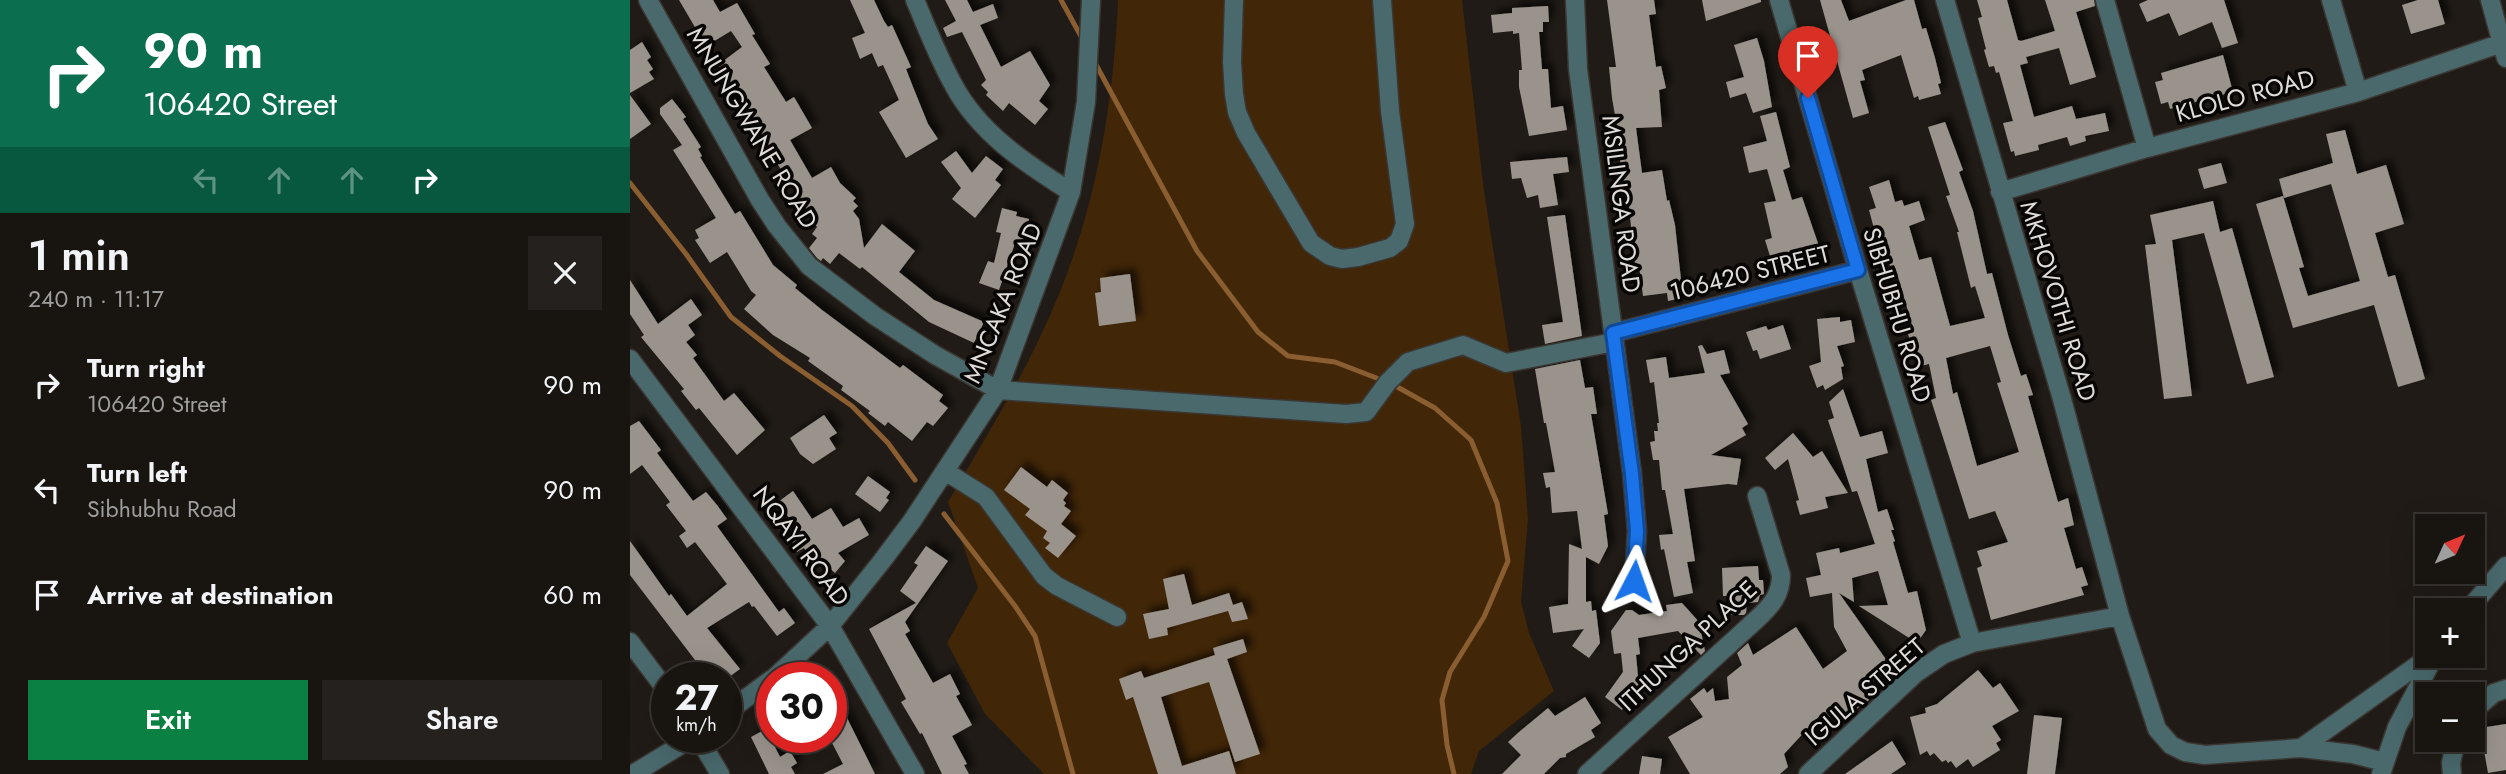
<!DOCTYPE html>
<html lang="en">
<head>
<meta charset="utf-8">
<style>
	body { margin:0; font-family:Jost,sans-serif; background:#25211e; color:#f1f3f6; height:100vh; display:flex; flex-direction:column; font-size:26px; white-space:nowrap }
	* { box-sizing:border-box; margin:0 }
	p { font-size:23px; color:#9f9e9f }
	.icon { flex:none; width:38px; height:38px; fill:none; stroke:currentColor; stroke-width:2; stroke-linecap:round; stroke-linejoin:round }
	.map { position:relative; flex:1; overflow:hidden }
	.details { display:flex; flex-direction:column; background:#181410; width:630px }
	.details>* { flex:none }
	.top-card { background:#0b6e4f; color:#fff; overflow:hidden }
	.needle { width:46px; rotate:46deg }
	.buttons { position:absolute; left:1785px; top:514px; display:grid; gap:14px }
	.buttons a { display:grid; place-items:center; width:70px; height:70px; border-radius:0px; background:#181410; box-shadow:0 7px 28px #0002,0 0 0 2px #363330; font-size:35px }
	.speed { position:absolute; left:21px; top:662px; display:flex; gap:14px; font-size:35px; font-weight:700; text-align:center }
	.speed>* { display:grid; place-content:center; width:91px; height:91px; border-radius:50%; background:#181410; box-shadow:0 7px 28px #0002,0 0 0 2px #363330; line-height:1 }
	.speed small { font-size:18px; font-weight:400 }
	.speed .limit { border:10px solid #d22; background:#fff; color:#111 }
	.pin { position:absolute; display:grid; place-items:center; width:60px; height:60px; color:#fff; margin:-72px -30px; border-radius:50% 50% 50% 0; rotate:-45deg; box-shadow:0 0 7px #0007 }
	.pin .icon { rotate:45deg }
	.me { position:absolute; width:77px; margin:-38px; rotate:4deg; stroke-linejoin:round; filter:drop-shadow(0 0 5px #0008) }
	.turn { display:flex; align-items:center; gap:24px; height:147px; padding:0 28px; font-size:32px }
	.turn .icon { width:91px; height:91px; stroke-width:2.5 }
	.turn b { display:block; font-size:49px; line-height:60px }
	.lanes { display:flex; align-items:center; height:66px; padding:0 28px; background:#0003; justify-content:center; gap:35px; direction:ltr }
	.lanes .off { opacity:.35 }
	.round { display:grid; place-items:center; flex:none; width:74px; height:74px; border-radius:0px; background:#25211e }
	.headline { display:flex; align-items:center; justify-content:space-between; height:119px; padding:0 28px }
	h1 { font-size:42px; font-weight:600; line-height:52px }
	.button { display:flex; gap:14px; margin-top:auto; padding:14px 28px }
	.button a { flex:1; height:80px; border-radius:0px; background:#0b8043; color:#fff; font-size:28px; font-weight:600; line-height:80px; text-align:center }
	.button a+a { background:#25211e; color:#f1f3f6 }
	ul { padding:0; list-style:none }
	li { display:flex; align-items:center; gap:21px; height:105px; padding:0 28px }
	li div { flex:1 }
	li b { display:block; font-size:26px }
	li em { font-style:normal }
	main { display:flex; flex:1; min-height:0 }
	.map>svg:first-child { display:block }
	.green { fill:#412607 }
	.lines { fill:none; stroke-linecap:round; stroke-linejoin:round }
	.stream { stroke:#8a5e30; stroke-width:5 }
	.building { fill:#9a938c; fill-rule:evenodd; filter:url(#shadow) }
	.minor-casing { stroke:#3b3631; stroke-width:21 }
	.minor { stroke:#49696c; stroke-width:18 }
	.route-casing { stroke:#114b97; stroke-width:18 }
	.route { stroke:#1a73e8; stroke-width:12 }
	.labels { text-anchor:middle; stroke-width:7; stroke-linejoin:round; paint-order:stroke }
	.street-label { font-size:24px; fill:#e0dcd9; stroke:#080605 }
</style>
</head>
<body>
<main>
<section class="details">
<div class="top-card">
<div class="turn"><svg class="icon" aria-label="right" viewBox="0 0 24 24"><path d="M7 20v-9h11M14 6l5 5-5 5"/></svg><div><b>90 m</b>106420 Street</div></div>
<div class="lanes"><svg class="icon off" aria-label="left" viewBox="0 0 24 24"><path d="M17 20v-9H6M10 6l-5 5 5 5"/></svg><svg class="icon off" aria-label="ahead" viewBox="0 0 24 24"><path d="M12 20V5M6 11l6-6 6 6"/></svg><svg class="icon off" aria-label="ahead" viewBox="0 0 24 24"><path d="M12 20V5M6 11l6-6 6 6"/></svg><svg class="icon" aria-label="right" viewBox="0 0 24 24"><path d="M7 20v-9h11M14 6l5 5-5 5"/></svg></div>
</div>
<div class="headline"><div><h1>1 min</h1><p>240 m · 11:17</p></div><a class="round"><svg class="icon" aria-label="close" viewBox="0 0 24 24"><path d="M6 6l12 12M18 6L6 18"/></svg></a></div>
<ul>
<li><svg class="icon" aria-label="right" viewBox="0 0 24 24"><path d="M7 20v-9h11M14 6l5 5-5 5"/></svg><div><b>Turn right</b><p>106420 Street</p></div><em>90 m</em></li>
<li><svg class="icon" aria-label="left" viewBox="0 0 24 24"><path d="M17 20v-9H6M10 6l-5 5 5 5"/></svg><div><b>Turn left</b><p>Sibhubhu Road</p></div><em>90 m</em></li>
<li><svg class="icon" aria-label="arrive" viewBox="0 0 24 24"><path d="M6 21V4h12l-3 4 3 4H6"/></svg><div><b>Arrive at destination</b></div><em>60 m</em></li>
</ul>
<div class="button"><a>Exit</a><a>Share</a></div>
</section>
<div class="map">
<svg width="1876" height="774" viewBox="0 0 1876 774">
	<defs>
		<filter id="shadow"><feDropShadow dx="6" dy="-6" stdDeviation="3.5" flood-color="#0009"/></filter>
	</defs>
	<rect width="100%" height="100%" fill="#201b16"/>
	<path class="green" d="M488,0H832L854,191L891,426L898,519L891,601L899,633L924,691L849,751L841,774H414L355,714L317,643L348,588L318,502C350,447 384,392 411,335C462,229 483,116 488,0Z"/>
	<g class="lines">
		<path class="stream" d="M431,0L453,40
			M464,61L567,251L628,332L658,356L705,362L762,384L805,408L841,440L867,503L878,561L854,617L820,672L812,700L817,745L824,774
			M0,183L56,254L101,317L150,356L222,406L258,443L285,480
			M314,514L385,606L405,636L443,774"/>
	</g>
	<path class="building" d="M49,0H83L90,12L107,3L125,34L122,35L140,64L134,67L156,102L164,97L182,128L160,140L182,178L201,167L210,183L226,198L223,201L228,206L223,211L229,219L234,248L252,224L285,251L269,272L304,300L354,322L344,343L299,322L232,267L230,269L209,253L200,264L193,258L191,261L187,258L179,248L187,238L182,234L187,227L140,152L137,153L103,98L106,97L88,65L112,47L101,31L76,46Z
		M220,0H244L254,21L258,27L262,25L281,67L276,69L283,87L298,124L308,139L276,158L249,112L269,100L253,65L248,67L242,53L230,59L222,38L235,33Z
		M315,0H337L343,12L363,4L368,18L350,25L371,67L400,51L420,85L409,101L418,109L405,125L379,103L373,111L356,95L358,92L351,85L356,80L332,32L317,37L313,28L326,21Z
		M977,0H1024L1026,14L1019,15L1026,67L1031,66L1036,88L1029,90L1032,127L1006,128L1012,173L1032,170L1037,201L1039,200L1045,225L1053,298L1038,301L1037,293L1013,296L1009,266H1005L998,197L993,198L988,133L982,98L979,67H986Z
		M1072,0H1131V2L1076,21Z
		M1190,0H1211L1219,21L1276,0H1284L1292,29L1296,28L1305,58L1311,83L1308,84L1311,94L1289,100L1288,96L1284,98L1271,55L1232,70L1235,80L1230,81L1239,113L1223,118Z
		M1347,0H1377L1388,40L1391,41L1425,31L1415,0H1464L1465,6L1446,12L1466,77L1440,85L1429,48L1396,57L1398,63L1390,65L1404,117L1442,106L1446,119L1475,113L1479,131L1455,136L1456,141L1440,146L1437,137L1408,145L1409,150L1385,156L1384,151L1381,152L1373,123L1383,121L1369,72L1366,73L1364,66L1359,67L1354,50L1356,49L1348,18L1352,17Z
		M1518,0H1594L1608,43L1592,48L1582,22L1549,36L1539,13L1517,22L1509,4Z
		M1788,0H1808L1815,24L1781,34L1772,5Z
		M918,6L919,22H913V32H909L912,69H918L921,108L933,106L937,130L899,136L889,87V70H892L889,33L883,34V31L863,33L861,15L882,13V8Z
		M1127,38L1134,61L1142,107L1123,113L1116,93L1100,98L1096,82L1114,77L1104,45Z
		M12,42L21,57L17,60L23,69L19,72L24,79L0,93V50Z
		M1593,55L1603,92L1540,109L1538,102L1531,104L1525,82L1533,80L1531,73Z
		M0,95L21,124L0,139Z
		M42,99L56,117L53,119L71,147L68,149L72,156L70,157L105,214L110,211L143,265L167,285L165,288L192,310L270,368L273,365L313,395L309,401L318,408L303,426L297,422L282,441L258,422L255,426L238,413L240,411L211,390L213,386L178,361L180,358L143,335L114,309L126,295L121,291L97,252L80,263L65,240L69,238L65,230L86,218L43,150L52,145L30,114V108Z
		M1146,112L1160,167L1153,170L1162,200L1172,197L1191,252L1144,269L1135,240L1142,238L1134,203L1146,201L1137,169L1119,173L1113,147L1137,141L1130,116Z
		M1315,122L1333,170L1329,172L1343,211L1357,274L1362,273L1378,335L1391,376L1396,374L1403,395L1398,396L1428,502L1438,498L1444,525L1434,528L1446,569L1452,567L1458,585L1451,587L1454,595L1361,620L1347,568L1352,566L1347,551L1378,542L1365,511L1339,519L1301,400L1306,398L1299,364L1291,366L1285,347L1282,348L1278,334L1284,332L1267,273L1264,265L1260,266L1252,234L1246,236L1239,210L1246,208L1239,187L1259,180L1265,202L1272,200L1274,206L1289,201L1295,220L1279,226L1289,260L1301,257L1320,326L1355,318L1345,286L1341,288L1327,232H1329L1316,196L1320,195L1298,127ZM1360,346L1371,382L1367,383L1389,452L1347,466L1327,392L1323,394L1316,358Z
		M1715,130L1727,174L1756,165L1774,224L1745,233L1758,277L1765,275L1795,379L1768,387L1744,305L1663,328L1626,204L1653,196L1674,267L1669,268L1678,296L1730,281L1701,184L1654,198L1649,179L1703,163L1696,134Z
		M326,151L342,173L356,156L373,169L365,180L371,185L345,218L322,199L331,188L311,162Z
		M937,157L939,172L923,174L928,205L910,208L908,195L897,198L891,178L882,179L880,162Z
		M1591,163L1597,183L1574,189L1568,169Z
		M1583,201L1590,232L1602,228L1644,377L1617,384L1574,233L1542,240L1562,396L1534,399L1515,245L1526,244L1520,215Z
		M372,208L387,212L386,216L399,219L392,245L385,243L369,290L349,283L358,261L364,263L371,233L366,232Z
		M935,215L952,336L915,344L912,325L933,322L917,217Z
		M500,274L506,321L469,326L465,293L471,292L470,278Z
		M0,280L28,324L61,299L72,315L58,325L65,335L56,342L67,355L63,358L94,401L104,393L135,430L107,455L69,408L66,410L51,391L54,389L11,337L14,335L0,314Z
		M1210,317V322L1221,320L1225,342L1207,346L1214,366L1211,367L1213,379L1195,390L1193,385L1187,388L1179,366L1191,362L1187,319Z
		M1153,325L1161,349L1130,359L1127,350L1123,351L1116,332L1136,326L1138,330Z
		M1072,345L1077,354L1094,350L1100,373L1090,375L1118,424L1112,428L1116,435L1081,455L1111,459L1107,485L1098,484L1054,489L1065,561L1057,562L1063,593L1044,597L1034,549L1031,550L1029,535L1043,534L1035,490H1032L1029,460H1023L1020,442L1025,441L1024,431H1028L1027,423H1029L1024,382L1020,383L1016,360L1036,357L1039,378L1075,373L1068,346Z
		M950,360L955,388L963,387L967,414H961L978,514L974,515L978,546L969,564L956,557V602L961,601L962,611L966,610L970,643L959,658L942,646L954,629L923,633L919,607L938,604L939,544L952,549L947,511L922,513L920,487L916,488L913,473L925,472L916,423H914L905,369Z
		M1213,389L1230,437L1252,431L1258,453L1236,459L1248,512L1257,509L1264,530H1261L1265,541L1263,542L1278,593L1287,591L1296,630L1287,643L1229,606L1258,605L1248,571L1222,578L1224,602L1209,593L1262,668L1231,690L1239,700L1215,717L1211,710L1198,719L1193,712L1154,754L1158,767L1150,774H1060L1038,737L1073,717L1060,699L1074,688L1077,693L1083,688L1085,701L1099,699L1097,677L1112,665L1107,653L1118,643L1123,655L1166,627L1193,669L1217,651L1204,627L1202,593L1180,597L1176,578L1191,575L1186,553L1209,548L1210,553L1245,544L1227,491L1222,492L1198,420L1204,418L1199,402Z
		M194,415L207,433L199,438L206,449L183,464L170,454L160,438Z
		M9,421L31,450L27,453L63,501L76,492L87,505L97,519L87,526L149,612L154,608L165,623L147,636L124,606L122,607L119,602L77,628L110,669L99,677H78L0,575V541L39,596L41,594L57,616L97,584L65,542L57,548L49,536L56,531L36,505L40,502L12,465L0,474V426Z
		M1163,433L1183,457L1192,451L1218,493L1195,497L1198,508L1170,515L1166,501L1169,500L1158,459L1145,470L1135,458Z
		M391,467L417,487L422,480L438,493L433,500L436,503L434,506L441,511L431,524L446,536L428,558L415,548L420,543L413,538L417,531L395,515L400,509L374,490Z
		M238,476L260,492L256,498L259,500L250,512L225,494Z
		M163,491L182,519L201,508L213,527L229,518L239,535L208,553L215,561L205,573L191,561L184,565L174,548L167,552L158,533L166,528L148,502Z
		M296,546L318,561L275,622L280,631L275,634L303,683L320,674L330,694L326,696L342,725L322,736L337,764L334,765L339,774H312L292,733L290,734L271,702L276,699L239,629L286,603L270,591L288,565L284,563Z
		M1128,566L1129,580H1133L1134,594L1130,595L1128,602L1117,603L1116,613L1114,615H1097L1098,596H1093L1092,568Z
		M554,574L562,605L599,593L603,605L612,602L618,619L602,622L598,611L537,628L538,635L519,639L513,614L539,609L533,579Z
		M1052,603L1069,622L1075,651L1071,655L1048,631L1008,638L1010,654L1006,655L1009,687L992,710L975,697L993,672L991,653L984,654L981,631L996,610H1002L1009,615L1037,611L1036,605Z
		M613,639L617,652L597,659L630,754L605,762L579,682L531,697L552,766L599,751L606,774H528L503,697L496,700L489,679L511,671L514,678L585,655L583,648Z
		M1348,670L1363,688L1370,683L1389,711L1362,726L1371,740L1366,743L1370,750L1343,767L1338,759L1326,768L1321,761L1318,763L1316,760L1312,762L1304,753L1300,756L1297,751L1290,755L1280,717L1296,713L1295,708L1307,704Z
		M201,691L215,719L217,718L245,774H193L213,764L201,741Z
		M955,697L971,723L961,730L965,737L936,754V757L930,758L914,774H872L891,755L878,742L889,732L918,708L925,716Z
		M1404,715L1432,718L1425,774H1397Z
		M1876,724V770L1858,773L1850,728Z
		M136,729L150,757L160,751L167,763L161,767L165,774H139L121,737Z
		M1262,741L1276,764L1261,774H1215Z
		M1012,756L1032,759L1030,774H1009Z"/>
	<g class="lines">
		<defs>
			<path id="minor" d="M18,0L130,200L147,226L179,266L245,316L305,355L368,390L716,414L736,412L758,382L778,362L833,345L876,363L984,342
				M285,0C297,28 308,57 323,84C348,132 396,164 441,192
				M604,0L602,62L604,94L607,112L616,133L681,243L700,256L712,259L728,257L760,248L769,241L775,224L760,111L752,0
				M945,0L948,69L1002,473L1007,531L1004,581
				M1149,0L1228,270L1342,643
				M1315,0L1432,399L1490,616L1527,729L1541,745L1555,752L1575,755L1671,748L1723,754L1754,762
				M1475,0L1517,148
				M1701,0L1728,92
				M1860,0L1876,58
				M1370,192L1517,148L1728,92L1872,43
				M983,333L1228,270
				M0,359L200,626L285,774
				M315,471L356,497L414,576L427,586L487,617
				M1837,611L1876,566
				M0,642L37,691
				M145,677L200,626L252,561L282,521L368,390L441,192L456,102L461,0
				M1843,711L1864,693L1876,689
				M96,713L142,679
				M68,737L90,774
				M1671,748L1800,656
				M3,774L64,737
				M957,774L1127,619C1141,606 1151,595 1151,575L1127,496
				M1178,774L1286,673L1314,654L1342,643L1490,616
				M1751,774L1767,727L1804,657
				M1822,774L1821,763L1826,740"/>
		</defs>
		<use href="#minor" class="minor-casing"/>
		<use href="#minor" class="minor"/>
	</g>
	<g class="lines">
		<defs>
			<path id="route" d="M1004,581L1007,531L1002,474L983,333L1228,270L1178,98"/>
		</defs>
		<use href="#route" class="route-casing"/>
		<use href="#route" class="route"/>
	</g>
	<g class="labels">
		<g class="street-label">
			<text transform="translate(1615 96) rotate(-15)" y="8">KLOLO ROAD</text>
			<text transform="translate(122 128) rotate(59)" y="8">MNUNGWANE ROAD</text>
			<text transform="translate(991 204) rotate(83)" y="8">MSILINGA ROAD</text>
			<text transform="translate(1120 273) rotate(-14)" y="8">106420 STREET</text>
			<text transform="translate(1428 301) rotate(73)" y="8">MKHOVOTHI ROAD</text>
			<text transform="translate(373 303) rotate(-68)" y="8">MNCAKA ROAD</text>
			<text transform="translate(1267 315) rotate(73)" y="8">SIBHUBHU ROAD</text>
			<text transform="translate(171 546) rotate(53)" y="8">NQAYI ROAD</text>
			<text transform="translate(1058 646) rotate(-43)" y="8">ITHUNGA PLACE</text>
			<text transform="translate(1235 692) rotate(-41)" y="8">IGULA STREET</text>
		</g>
	</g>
</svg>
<div class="buttons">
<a><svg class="needle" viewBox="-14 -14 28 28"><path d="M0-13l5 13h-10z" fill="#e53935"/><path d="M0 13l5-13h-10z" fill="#9f9e9f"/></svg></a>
<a>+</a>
<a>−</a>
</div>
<div class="speed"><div>27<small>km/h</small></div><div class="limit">30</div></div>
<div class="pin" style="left:1178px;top:98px;background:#d93025"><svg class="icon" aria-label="arrive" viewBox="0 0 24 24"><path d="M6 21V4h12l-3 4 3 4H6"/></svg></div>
<svg class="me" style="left:1004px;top:581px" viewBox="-20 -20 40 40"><path d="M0-17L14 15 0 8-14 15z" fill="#1a73e8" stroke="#fff" stroke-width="4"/></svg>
</div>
</main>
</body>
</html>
